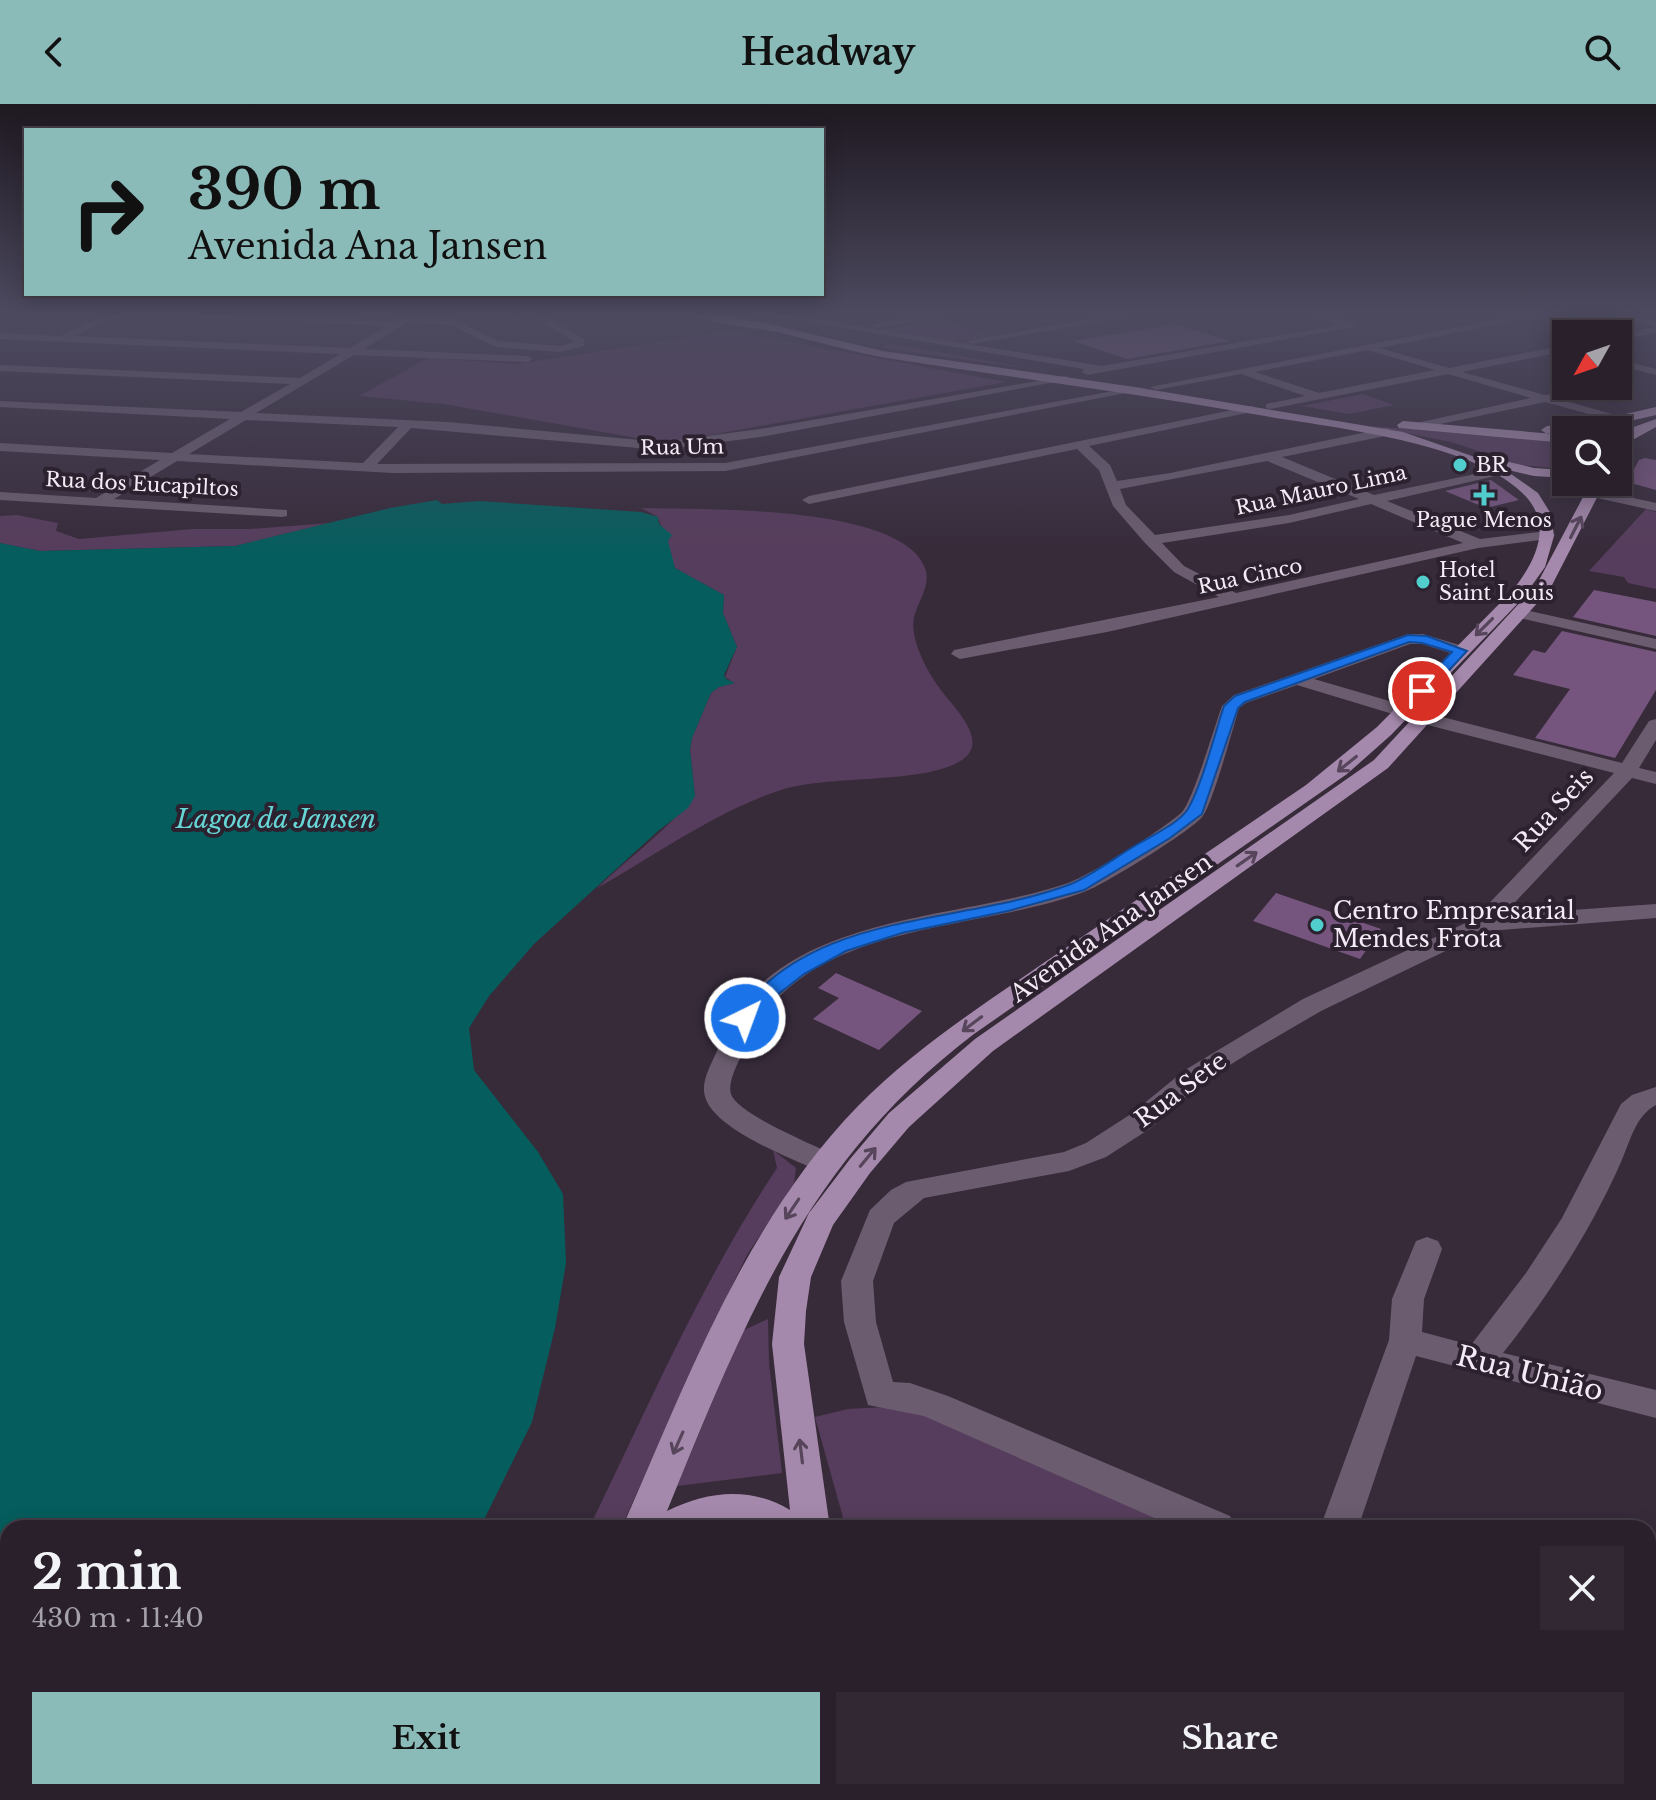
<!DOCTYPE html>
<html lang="en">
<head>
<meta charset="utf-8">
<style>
	body { margin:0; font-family:"Libre Baskerville",serif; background:#312834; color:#f1f3f6; height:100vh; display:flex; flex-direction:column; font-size:30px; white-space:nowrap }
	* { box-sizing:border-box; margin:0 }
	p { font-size:26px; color:#a5a3a9 }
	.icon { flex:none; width:44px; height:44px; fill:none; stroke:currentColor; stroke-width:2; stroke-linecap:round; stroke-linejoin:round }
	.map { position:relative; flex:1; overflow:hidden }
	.sheet { position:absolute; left:0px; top:1416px; width:1656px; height:280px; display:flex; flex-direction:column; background:#29202c; border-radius:24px 24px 0 0; box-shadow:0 4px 20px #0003,0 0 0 2px #453e48 }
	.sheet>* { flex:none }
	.banner { position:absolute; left:24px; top:24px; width:800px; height:168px; border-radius:0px; box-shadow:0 4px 20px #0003,0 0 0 2px #453e48; background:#8bbbb9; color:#111; overflow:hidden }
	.needle { width:52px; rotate:230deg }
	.buttons { position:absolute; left:1552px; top:216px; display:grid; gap:16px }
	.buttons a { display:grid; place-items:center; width:80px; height:80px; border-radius:0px; background:#29202c; box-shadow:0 4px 20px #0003,0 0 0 2px #453e48; font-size:40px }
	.pin { position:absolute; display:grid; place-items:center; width:68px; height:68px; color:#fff; margin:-34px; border:4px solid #fff; border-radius:50%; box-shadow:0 2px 8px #0007 }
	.me { position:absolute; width:88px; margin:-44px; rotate:42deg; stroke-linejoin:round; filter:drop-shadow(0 0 6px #0008) }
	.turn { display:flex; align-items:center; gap:28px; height:168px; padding:0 32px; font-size:36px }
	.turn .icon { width:104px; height:104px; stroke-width:2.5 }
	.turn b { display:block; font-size:56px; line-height:68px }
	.round { display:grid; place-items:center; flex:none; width:84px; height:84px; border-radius:0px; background:#312834 }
	.summary { display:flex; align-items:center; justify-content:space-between; height:136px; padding:0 32px }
	h1 { font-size:48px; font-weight:800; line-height:60px }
	.primary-button { display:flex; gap:16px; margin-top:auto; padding:16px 32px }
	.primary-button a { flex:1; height:92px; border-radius:0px; background:#8bbbb9; color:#111; font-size:32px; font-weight:800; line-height:92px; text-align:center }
	.primary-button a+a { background:#312834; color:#f1f3f6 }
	header { display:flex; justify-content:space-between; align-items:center; height:104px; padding:0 32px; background:#8bbbb9; color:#111; font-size:36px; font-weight:800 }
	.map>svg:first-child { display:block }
	.green { fill:#573d5d }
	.water { fill:#065d5d }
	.building { fill:#75557d }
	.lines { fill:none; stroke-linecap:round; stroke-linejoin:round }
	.minor { fill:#6b5d6f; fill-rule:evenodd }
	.major { fill:#a589ac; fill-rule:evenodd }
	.oneway { stroke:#56455b }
	.route { fill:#1a73e8; stroke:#114b97; stroke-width:2 }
	.poi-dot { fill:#52cdcd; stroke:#2c212f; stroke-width:3 }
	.labels { text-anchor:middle; stroke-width:8; stroke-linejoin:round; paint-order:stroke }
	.far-street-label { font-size:20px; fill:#f3ebf5; stroke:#2c212f }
	.far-poi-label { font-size:20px; fill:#f3ebf5; stroke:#2c212f; text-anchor:start }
	.street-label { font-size:24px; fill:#f3ebf5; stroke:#2c212f }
	.poi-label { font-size:24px; fill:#f3ebf5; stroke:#2c212f; text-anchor:start }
	.water-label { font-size:26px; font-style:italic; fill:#66d7d6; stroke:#2c212f }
	.near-street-label { font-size:28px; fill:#f3ebf5; stroke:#2c212f }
</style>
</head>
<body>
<header><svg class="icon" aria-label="back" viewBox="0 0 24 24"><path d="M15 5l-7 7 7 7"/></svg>Headway<svg class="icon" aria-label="search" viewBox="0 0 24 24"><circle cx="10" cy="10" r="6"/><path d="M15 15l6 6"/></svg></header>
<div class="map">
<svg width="1656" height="1696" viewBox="0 0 1656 1696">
	<rect width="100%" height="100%" fill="#372b3a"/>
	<path class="green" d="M940,215L991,232L953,238L877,226Z
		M729,227L1006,278L665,339L444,300L359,292L428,254L517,260Z
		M888,241H899L1039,266L881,244Z
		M1363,290L1394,301L1349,310L1302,302Z
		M1370,322L1553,337L1566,365L1520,361L1451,338Z
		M641,404C697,406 907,399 926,467C930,483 917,499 914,514C909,536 930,573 944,590C957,607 989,638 962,656C926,680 832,671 784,685C719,705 656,751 597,784C629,754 668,725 695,692L690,646L692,634L711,589L719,583L734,579L725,573L737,543L723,509L724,491L675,464L658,413Z
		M1646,405L1656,408V485L1628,479L1624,473L1589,467Z
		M17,411L58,419L56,427L79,435L192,425H249L330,419L235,442L40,447L0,439V412Z
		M773,1046L796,1064L794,1079L747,1151L703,1242L621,1424H589C648,1303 702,1177 777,1064Z
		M768,1215L769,1260L782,1369L677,1382L742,1227Z
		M884,1303L912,1306L1187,1424H846L815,1313L848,1305Z
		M1648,1686L1656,1690V1696H1573L1550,1688Z
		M566,1688H744L741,1696H563Z
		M800,1688H1106L1100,1696H797Z"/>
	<path class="water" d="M437,396L442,400L479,397L641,408L658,413L659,420L672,431L668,437L675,464L724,491L723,509L737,543L724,571L726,575L735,579L719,583L711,589L692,634L690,646L695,692L688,704L658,727L534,840L489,892L469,924L474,966L538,1048L563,1090L566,1159L555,1224L532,1318L480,1424H8V1688H349L344,1696H0V439L40,447L235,442L390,404Z"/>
	<path class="building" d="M1176,220L1230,237L1127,255L1073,237Z
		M1645,354L1656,356V386L1627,378L1639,356Z
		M1491,376L1519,396L1486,404L1445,387Z
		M1594,486L1656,498V532L1573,513Z
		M1562,527L1656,548V586L1615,654L1535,634L1570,585L1513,571L1533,546L1545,549Z
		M1276,789L1381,825L1360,855L1253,817Z
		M836,869L922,907L879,946L813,915L839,894L818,884Z"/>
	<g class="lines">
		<path class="minor" d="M108,210H122L73,232L350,244L387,222L149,210L396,217L408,210H420L417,213L456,216L498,237L560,242L575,238L529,210H541L584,235V242L560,248L496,243L451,221L408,218L364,245L528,252L533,255L528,258L354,251L256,309L448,318L661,338L760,325L1066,272L1071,275L760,333L661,346L411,324L377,360L725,359L1135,283L1141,286L725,367L393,369L177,357L114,395L287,406V412L282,413L0,396V388L96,394L160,356L0,347V339L172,349L230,315L0,303V297L241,308L290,280L0,267V261L300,274L340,250L0,235V229L60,232ZM246,316L398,323L363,359L189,350Z
			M482,210H521L516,213Z
			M762,210H786L1102,262L1341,221L1308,210H1324L1359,222L1087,271L1082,268L1084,265Z
			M928,210H954L876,224L871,221Z
			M1118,210H1143L971,240L966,237Z
			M1526,210H1548L1379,244L1449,264L1566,241V247L1462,268L1545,291L1589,282H1610L1559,295L1622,313V319L1545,298L1412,326V320L1531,294L1448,270L1270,305L1266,304V300L1305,292L1241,270L1156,286L1150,283ZM1368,246L1435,266L1319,289L1255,268Z
			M1607,210H1626L1656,217V223Z
			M1656,223V229L1618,236V230Z
			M1618,255L1656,265V271L1618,261Z
			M1252,302L1258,305L1256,307L1089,342L1110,361L1117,377L1170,369L1386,324L1390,325V331L1282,353L1374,391L1504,364V370L1387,397L1480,435L1548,427L1555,431L1548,435L1478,444L1107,528L960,555L951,550L954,546L1219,493L1174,468L1145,439L1113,402L1099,366L1077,345L809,400L802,396L809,392ZM1267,357L1359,395L1289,411L1155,431L1126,401L1120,385ZM1371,400L1463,439L1236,489L1184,462L1162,439L1289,419Z
			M1593,385L1656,399V407L1588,392V386Z
			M1521,505L1656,535V545L1515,513V507Z
			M1408,530H1423L1466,543L1469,547L1460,552L1422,540H1410L1314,575L1410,603L1412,607L1410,611H1396L1297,581L1246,599L1239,604C1233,624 1212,702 1202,713C1191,727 1102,782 1084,788C972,830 800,815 745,944C740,956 727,976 731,990C737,1010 814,1041 834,1051L838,1058L834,1065L824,1068L814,1065C786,1052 706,1022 704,987C703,973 712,959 717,947C726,928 737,905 751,890C826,809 970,813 1068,779C1091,771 1162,726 1181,709C1192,700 1215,621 1222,602L1234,591Z
			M1423,608L1622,659L1649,617L1656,615V636L1639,664L1656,668V680L1632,674L1503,811L1656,800V814L1487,827L1321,907L1249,949L1203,978L1151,1024L1106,1053L1069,1067L924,1094L894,1119L873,1177L876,1218L893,1278L910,1279L948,1292L1230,1412L1236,1424H1177L924,1312L868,1301L844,1218L841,1177L870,1106L891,1086L906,1078L1064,1048L1086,1039L1131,1010L1185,966L1303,895L1474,815L1614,669L1416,618L1414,614Z
			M1656,983V1001C1635,1012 1630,1038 1621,1058C1591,1126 1549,1191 1503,1249L1656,1286V1314L1416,1252L1358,1424H1320L1389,1236L1392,1195L1416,1137L1427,1133L1438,1137L1442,1145L1424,1195L1422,1228L1471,1241L1526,1169L1562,1114L1621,1000L1632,991Z
			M1648,1598L1656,1602V1644L1648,1640Z"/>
		<path class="major" d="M692,210H715L769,220L883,247L1135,283L1403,328L1495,360L1501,356L1534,364L1566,366V374L1534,372L1504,365L1538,389L1551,410L1554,432L1545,463L1523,494L1391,631L1347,670L974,930C805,1058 744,1219 667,1407C707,1387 750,1382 790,1406L772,1240L779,1173L809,1109L850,1055L889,1009L975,935L1374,656L1537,480L1591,378H1605L1550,485L1388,664L993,947L909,1023L870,1069L833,1121L811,1173L806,1207L804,1240L830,1424L729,1421L622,1424C686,1279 745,1118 858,1002C914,945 980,903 1045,858C1132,799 1220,740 1306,681L1377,623L1512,487C1533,461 1553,425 1528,395C1480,337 1325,323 1253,310C1131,289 1009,273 887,254C852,248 816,237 781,229C754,222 717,223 692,210Z
			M1656,303V311L1591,326L1547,330L1541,326L1547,322L1591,318Z
			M1656,315V323L1618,344V334L1631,324Z
			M1403,317L1566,331V339L1399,324L1397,321Z
			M507,1688H551L548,1696H504Z
			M752,1688H796L793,1696H749Z
			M1399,1688H1473L1477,1696H1403Z"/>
	</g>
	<defs><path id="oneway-shaft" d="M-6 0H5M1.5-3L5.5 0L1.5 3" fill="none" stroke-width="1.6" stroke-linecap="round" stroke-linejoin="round" transform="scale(2)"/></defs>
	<g class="oneway">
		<use href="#oneway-shaft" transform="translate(1576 423) rotate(-63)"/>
		<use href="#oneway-shaft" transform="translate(1484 523) rotate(135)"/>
		<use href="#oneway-shaft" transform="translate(1347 660) rotate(141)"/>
		<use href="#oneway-shaft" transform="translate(1247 755) rotate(-35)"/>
		<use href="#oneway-shaft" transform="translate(972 920) rotate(143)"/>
		<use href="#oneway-shaft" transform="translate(868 1053) rotate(-50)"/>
		<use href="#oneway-shaft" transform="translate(792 1105) rotate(124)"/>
		<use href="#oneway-shaft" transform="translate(678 1339) rotate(114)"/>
		<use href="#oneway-shaft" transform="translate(801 1347) rotate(-97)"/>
	</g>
	<linearGradient id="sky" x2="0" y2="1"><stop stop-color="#1e1820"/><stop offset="0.47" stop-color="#4d4a60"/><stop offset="1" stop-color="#4d4a60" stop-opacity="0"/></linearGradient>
	<rect width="1656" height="448" fill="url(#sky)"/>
	<path class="route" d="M1408,531L1427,532L1467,547L1427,590L1422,591L1415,587L1452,548L1422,539L1409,538L1245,598L1238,604L1202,710L1170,734L1084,786L1008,807L902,829L846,847L804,870L767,899L752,918L745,920L736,914C810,805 961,822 1071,780C1094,770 1117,752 1138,740C1153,731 1179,719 1188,705C1203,678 1214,632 1224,602L1235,592Z"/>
	<g class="poi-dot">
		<circle cx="1460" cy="361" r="8"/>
		<path d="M1480 379h8v8h8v8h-8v8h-8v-8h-8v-8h8z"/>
		<circle cx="1423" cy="478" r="8"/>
		<circle cx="1317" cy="821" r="8"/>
	</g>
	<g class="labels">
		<g class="far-street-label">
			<text transform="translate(682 343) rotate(-1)" y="7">Rua Um</text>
			<text transform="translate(142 380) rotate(3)" y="7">Rua dos Eucapiltos</text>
			<text transform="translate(1321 386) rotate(-12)" y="7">Rua Mauro Lima</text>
			<text transform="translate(1250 472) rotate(-12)" y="7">Rua Cinco</text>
		</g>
		<g class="far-poi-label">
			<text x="1476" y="368">BR</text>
			<text x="1484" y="423" text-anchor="middle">Pague Menos</text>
			<text x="1439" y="473">Hotel<tspan x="1439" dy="23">Saint Louis</tspan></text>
		</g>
		<g class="street-label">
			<text transform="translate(1554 706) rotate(-47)" y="8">Rua Seis</text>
			<text transform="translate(1111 824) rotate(-35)" y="8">Avenida Ana Jansen</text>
			<text transform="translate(1181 986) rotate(-37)" y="8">Rua Sete</text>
		</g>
		<g class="poi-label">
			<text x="1333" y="815">Centro Empresarial<tspan x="1333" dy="28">Mendes Frota</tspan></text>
		</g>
		<g class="water-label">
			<text x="276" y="724">Lagoa da Jansen</text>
		</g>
		<g class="near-street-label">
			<text transform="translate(1530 1269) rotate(14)" y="10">Rua União</text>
		</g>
	</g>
</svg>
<div class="buttons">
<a><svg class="needle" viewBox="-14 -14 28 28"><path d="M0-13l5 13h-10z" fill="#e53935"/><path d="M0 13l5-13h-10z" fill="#a5a3a9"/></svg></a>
<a><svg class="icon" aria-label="search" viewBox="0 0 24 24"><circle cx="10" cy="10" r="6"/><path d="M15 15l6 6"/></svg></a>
</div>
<div class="pin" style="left:1422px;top:587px;background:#d93025"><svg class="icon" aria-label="arrive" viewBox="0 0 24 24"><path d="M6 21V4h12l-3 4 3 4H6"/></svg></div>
<svg class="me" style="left:745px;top:914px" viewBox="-20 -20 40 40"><circle r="17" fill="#1a73e8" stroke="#fff" stroke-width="3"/><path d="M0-11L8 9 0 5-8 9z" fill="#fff"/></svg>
<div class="banner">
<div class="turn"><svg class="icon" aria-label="right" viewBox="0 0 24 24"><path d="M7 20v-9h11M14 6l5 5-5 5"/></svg><div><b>390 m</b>Avenida Ana Jansen</div></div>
</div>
<section class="sheet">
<div class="summary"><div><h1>2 min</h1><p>430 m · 11:40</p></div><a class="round"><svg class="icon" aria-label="close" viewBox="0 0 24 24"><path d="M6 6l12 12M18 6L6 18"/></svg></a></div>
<div class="primary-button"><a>Exit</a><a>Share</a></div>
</section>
</div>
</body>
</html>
